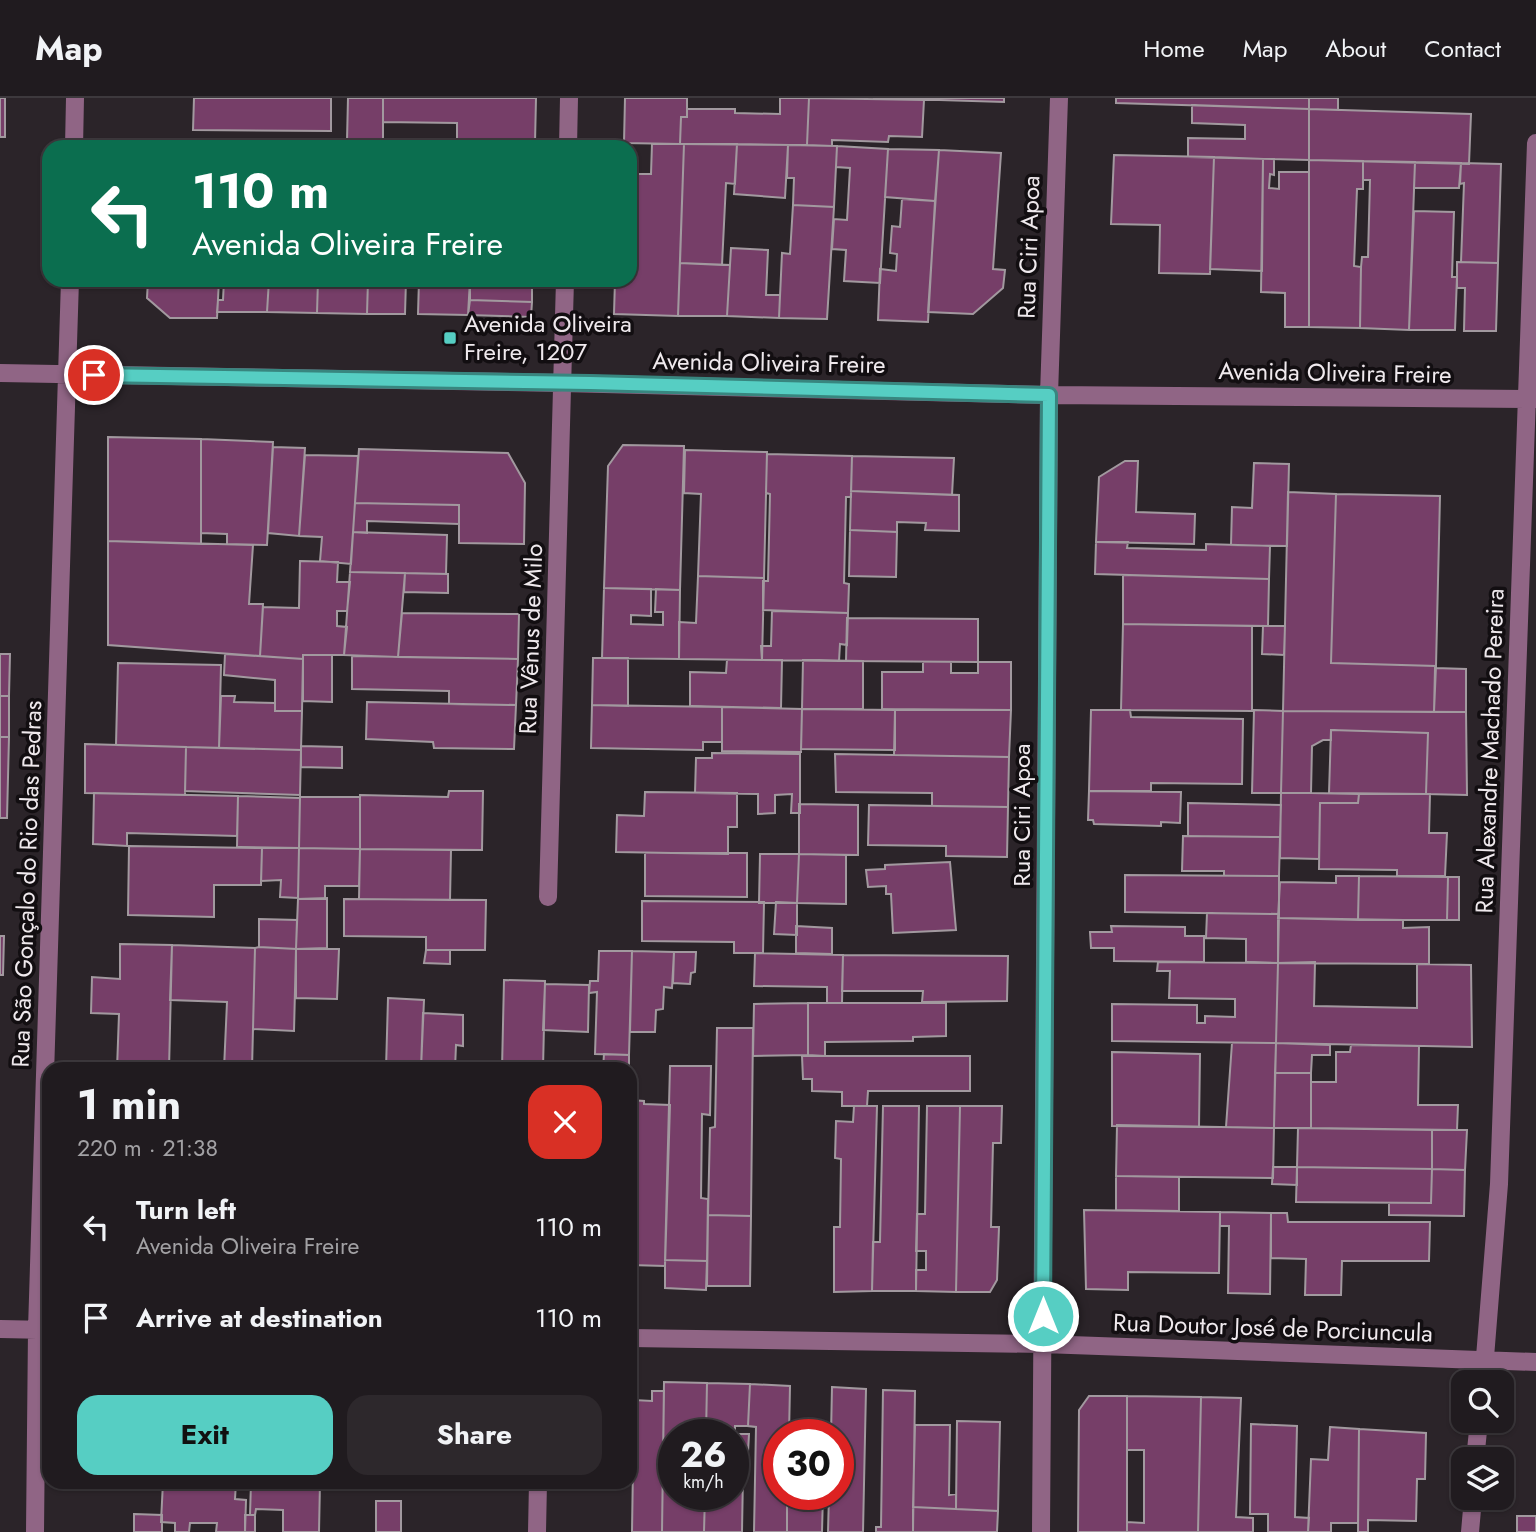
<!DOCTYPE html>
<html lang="en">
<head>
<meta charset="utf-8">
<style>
	body { margin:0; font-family:Jost,sans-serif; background:#2d282c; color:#f1f3f6; height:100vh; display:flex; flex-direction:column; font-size:26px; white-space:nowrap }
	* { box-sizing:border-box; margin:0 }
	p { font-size:23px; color:#a2a1a4 }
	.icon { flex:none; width:38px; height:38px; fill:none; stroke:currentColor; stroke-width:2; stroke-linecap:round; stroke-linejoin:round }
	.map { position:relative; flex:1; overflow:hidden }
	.side { position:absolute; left:42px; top:964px; width:595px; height:427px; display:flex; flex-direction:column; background:#201b1f; border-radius:21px; box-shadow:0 2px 5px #0004,0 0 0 2px #3d393d }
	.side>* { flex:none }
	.guide { position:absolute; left:42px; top:42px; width:595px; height:147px; border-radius:21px; box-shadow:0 2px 5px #0004,0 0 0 2px #3d393d; background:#0b6e4f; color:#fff; overflow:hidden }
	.controls { position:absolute; left:1451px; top:1272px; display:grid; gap:14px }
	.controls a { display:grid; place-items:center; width:63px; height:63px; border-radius:14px; background:#201b1f; box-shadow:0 2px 5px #0004,0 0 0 2px #3d393d; font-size:35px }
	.speed { position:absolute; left:658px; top:1321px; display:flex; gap:14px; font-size:35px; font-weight:700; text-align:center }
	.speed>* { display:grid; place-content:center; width:91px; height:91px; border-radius:50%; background:#201b1f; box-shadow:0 2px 5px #0004,0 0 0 2px #3d393d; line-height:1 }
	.speed small { font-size:18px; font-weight:400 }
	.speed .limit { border:10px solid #d22; background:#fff; color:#111 }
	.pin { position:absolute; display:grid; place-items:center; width:60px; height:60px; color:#fff; margin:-30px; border:4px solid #fff; border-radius:50%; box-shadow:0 2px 7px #0007 }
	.me { position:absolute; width:77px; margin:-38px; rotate:0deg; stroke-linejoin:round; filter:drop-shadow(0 0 5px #0008) }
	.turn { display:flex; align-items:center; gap:24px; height:147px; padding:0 35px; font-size:32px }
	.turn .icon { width:91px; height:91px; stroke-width:2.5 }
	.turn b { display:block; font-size:49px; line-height:60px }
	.round { display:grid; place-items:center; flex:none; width:74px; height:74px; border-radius:21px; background:#2d282c }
	.overview { display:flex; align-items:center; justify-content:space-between; height:119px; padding:0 35px }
	h1 { font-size:42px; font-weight:700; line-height:52px }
	.button { display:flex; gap:14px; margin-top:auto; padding:14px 35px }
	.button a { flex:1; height:80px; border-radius:21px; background:#56cec3; color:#111; font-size:28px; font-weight:700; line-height:80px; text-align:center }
	.button a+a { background:#2d282c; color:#f1f3f6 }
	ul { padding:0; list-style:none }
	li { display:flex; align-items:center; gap:21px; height:91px; padding:0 35px }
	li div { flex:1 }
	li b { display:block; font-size:26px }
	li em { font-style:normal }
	header { display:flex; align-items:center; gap:42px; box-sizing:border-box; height:98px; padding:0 35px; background:#201b1f; border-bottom:2px solid #3d393d }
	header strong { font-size:33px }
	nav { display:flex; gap:38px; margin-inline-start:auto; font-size:24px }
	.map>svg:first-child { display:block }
	.building { fill:#763e68; stroke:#a2999f; stroke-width:2 }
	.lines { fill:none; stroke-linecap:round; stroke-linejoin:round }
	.minor { stroke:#906585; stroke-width:18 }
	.route-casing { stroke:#38867f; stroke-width:18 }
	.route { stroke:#56cec3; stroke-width:12 }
	.poi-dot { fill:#56cec3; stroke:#120e11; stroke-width:2.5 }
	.labels { text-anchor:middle; stroke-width:7; stroke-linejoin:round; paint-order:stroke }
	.street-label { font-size:24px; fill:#efe9ed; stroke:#120e11 }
	.poi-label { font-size:24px; fill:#efe9ed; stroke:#120e11; text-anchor:start }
</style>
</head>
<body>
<header>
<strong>Map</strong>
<nav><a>Home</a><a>Map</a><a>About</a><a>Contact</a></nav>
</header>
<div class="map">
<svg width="1536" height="1434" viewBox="0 0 1536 1434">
	<rect width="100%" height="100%" fill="#2b2429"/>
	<path class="building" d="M0,0H5V39H0Z
		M194,0H331V33L193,32Z
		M348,0H383V43H347Z
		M383,0H536L535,45L457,44V25L383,24Z
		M625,0H687V19H681L680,46L624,45Z
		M780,0H809L807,47L680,46L681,19H687V11H735V15L780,16Z
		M809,0L924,2L922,39L889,38L888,44L832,42V48L807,47Z
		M873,0H1004V4Z
		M1116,0H1309V11L1116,5Z
		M1309,0H1338V12L1309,11Z
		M1192,7L1309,11V62L1188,59V40L1245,41V27L1192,25Z
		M1309,11L1471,16L1469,66L1309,62Z
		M181,42H223V49H180Z
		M228,43H273V49H228Z
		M273,43H323V49H273Z
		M373,43L423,44V49H373Z
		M423,44L474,45V49H423Z
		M474,45H535V49H474Z
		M652,46H684L678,218L614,216L615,182H630V76H651Z
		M684,46H737L735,86L726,85L722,167L680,165Z
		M737,46L788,47L785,100L734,96Z
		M788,47L837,48L834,109L793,107L794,80H787Z
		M837,48L888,51L880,185L844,183L846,152L832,151L834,121L847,122L850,70L836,69Z
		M888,51L939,52L935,103L885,99Z
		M939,52L1001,55L993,171L1005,172L1003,190L973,216L928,214Z
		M1114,57L1214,59L1210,176L1159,175L1160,127L1111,126Z
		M1214,59L1263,61L1262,173L1210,171Z
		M1263,61H1274V77L1270,76L1269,90L1279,91V74H1309V229H1285V195L1261,194Z
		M1309,62L1363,63V91H1357L1354,168L1361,169L1360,230L1309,229Z
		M1363,63L1415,64L1409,232L1360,230L1361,169L1362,159H1368L1370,82H1363Z
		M1415,64L1461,65L1459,90H1414Z
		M1461,65L1501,66L1498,165L1461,164L1464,85L1460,86Z
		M902,101L935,103L928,224L878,222L880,171L896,173L897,156L890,155L892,128L900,129Z
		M793,107L834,109L827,221L779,220L782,155L790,156Z
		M1414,113L1454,114L1452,179H1457L1455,232H1409Z
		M731,150L768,152L766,197H780L779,220L727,218Z
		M1457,164L1498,165L1496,233H1464L1465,190H1457Z
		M680,165L730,167L727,218H678Z
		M148,182H219L217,220H170L147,200Z
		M224,182H269L267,214H217L218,202H223Z
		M269,182H318L317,215L267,214Z
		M318,182H368L367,216L317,215Z
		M368,182H406L405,216H367Z
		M419,182H470L468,217L418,216Z
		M470,182H532V204L470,202Z
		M470,202L532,204L531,219L468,217Z
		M108,339L201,341V446L108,443Z
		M201,341L273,344L267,447L227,446V436L201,435Z
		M623,347L684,348L680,492L604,490L608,368Z
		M273,349L305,350L299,438L268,435Z
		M359,351L508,355L525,385L524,446L459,445V407L355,405Z
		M685,352L767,354L764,480L698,478L701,396L684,395Z
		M767,356L852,358L851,399H846L844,485L849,486L848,515L763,512V483H768L770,396L766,395Z
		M305,357L358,358L351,466L320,463L322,439L299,438Z
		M852,358L954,360L952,397L851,393Z
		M1125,363H1138L1136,414L1195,416L1194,446L1096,444L1099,379Z
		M1254,365L1289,366L1287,448L1231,447L1232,409L1252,410Z
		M851,393L959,397V433L925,432L926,425L897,424V434L850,432Z
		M1288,394L1336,396L1331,565L1436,568L1434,614L1283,613Z
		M1336,396L1440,398L1436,568L1331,565Z
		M355,405L459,407V426L367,423V435L353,434Z
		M850,432L897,434L896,479L849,478Z
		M353,434L447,437L446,476L350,474Z
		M108,443L253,447L249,506H263L260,558L108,547Z
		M1096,444H1128L1127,450L1206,452V446L1270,448L1269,481L1095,476Z
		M300,463L338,464L337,484H350L347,513H337V528L347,529L344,557H303V561L260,558L263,509L299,510Z
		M350,474L405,475L398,559L344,557Z
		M405,475L448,476V495L404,494Z
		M1123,477L1269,481L1268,528L1123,526Z
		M698,478L764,480L762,562L679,561V524L696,525Z
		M604,490L651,491V518L631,517V526L663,527V514H655L656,491L680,492L679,561L602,560Z
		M772,513L848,515L847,547L840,546L839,563L762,562L761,548H771Z
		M402,515L519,516L518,561L398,559Z
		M847,520L978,521V564L846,563Z
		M1123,526L1252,528V613L1121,612Z
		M1263,528H1285L1284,557L1262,556Z
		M0,556H10L9,598H0Z
		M225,556L303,561L302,613H275V582L224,577Z
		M303,557H332V604L303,603Z
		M352,558L518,561L516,607L449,606V593L352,591Z
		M593,560H628V608L592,607Z
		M727,562H782L781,610L690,608V574L726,575Z
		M803,562L863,563V611H802Z
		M923,564H951V575H978V564H1011V612L882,611V574H923Z
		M118,565L221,567L219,650L116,647Z
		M1435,570L1466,571V614H1434Z
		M0,598H9V639H0Z
		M221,598H235L234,604L275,605V613H302L301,652L219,650Z
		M367,604L516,607L514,651L434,650L433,644L366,641Z
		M592,607L722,609V644H703V652L591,650Z
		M722,609L802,611L801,654L722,653Z
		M802,611L895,612V652L801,651Z
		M895,612H1011L1009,659L894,657Z
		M1091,612H1130L1131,619L1243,621L1242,686L1151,685V693H1089Z
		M1254,612L1283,613L1281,695H1252Z
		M1283,613L1466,614L1467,697L1426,696L1428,635L1331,632V642H1323L1312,648L1311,695H1281Z
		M1331,632L1428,635L1426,696L1329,695Z
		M0,639H9L7,720H0Z
		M85,646L186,649L185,697L85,695Z
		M301,648L342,649V670L301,669Z
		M186,649L301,652L300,697L185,693Z
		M712,655L800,656V715H791L792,696L775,697V715L758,716V696L695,695L696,660H712Z
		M835,656L1009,659L1008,709L932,708V695L836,694Z
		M449,693H483L482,752L360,751V697L448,699Z
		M1089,693L1181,694L1180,725L1161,724V728L1094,726L1093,722H1088Z
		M645,694L737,695V729H728V756L616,754L617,717L644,718Z
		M94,695L238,698L237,738L127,735V748L93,746Z
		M1281,695H1311L1359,696L1358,705H1320L1319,761L1280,760Z
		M1359,696H1430L1429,735H1447L1445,778H1397V772L1319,771L1320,705H1358Z
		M238,698L300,700L299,750L237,749Z
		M300,699H360V751L299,750Z
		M1188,705L1281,707L1280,739L1188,738Z
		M799,706L858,707V757L799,756Z
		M869,707L1008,709L1007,759L946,758V748L868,747Z
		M1183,738L1280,739L1279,778H1224V773H1182Z
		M129,748L262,750L261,787H214V819L128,817Z
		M262,750H299L298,800L280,799L281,782L261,783Z
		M299,750L360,751L359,788H325V801H298Z
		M360,751L451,752L450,802L359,801Z
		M645,755H747V799L645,798Z
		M760,756H799L797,805H759Z
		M799,756L846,757V806L797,805Z
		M950,764L956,832L893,835L891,796H886V788L868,789L866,772L885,771V767Z
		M1125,777L1279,778V816L1125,814Z
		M1336,778H1359L1358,822L1278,820L1280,784L1336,785Z
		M1359,778L1448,779L1447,822H1358Z
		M1448,779H1459V822H1447Z
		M327,800V850L296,851L298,801Z
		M344,801L486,802L485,852H426V839L344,838Z
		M642,803L764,804L763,855H734V844L642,843Z
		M776,804L797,805V837L774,836Z
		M1207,815L1279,816L1278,865L1246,864V841L1206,840Z
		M1278,820L1403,822V830L1429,829V866L1278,865Z
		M259,821L297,822L296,851L259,849Z
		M796,828L832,830V856L796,855Z
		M1111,828L1185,829V838H1204V864L1114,863V850H1091L1090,834H1112Z
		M0,838H4L3,877H0Z
		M120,846L172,847L169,971H117L119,916L91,915L92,879L120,881Z
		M172,847L255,850L252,971H224L227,904L170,902Z
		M259,849L296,851L294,933L253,931L255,850Z
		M296,851H339L337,901L296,900Z
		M426,852H450V866L424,865Z
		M599,853H632L629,957L595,956L597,894L589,895L590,883H598Z
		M632,853L674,854L672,890L664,889L663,911L656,912L655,934H630Z
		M674,854H696L695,874L691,875L690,886L673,885Z
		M755,855L843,857L842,905H827V889L754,888Z
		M843,857L1008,858L1007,903L922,904L923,893H842Z
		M1158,864L1278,865L1276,945L1112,943V906L1197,907V925H1205V918L1235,919V901L1169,900L1170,873H1157Z
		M1315,864L1314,908L1417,910V866L1471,867L1472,949L1276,945L1278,865Z
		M504,882L545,883L543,971H502Z
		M545,886L589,887L588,934L543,932Z
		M388,900L424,902L421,971H386Z
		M808,905H946V938L913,939V943L825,944V958L808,957Z
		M808,905V957L753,958L754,906Z
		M423,915L463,917V948L456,947L455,971H421Z
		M717,930H753L751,1118L708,1117L710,1030L715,1029Z
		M1232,945H1276L1274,1030L1226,1029Z
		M1276,945L1330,947V957H1312L1311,975H1275Z
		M1351,947L1419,948L1418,1007H1458L1457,1032L1311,1030V984H1336V954H1350Z
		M1112,954L1200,956L1199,1029L1112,1028Z
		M604,956L629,957V971H603Z
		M802,958H970V993H868L867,1008H842V994L812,993V981H803Z
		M670,968H711L710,1017L702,1016L701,1100L708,1101L707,1163L665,1162Z
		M1275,975H1311V1030H1274Z
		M630,1002L644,1003V1006L670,1007L665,1168L630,1167V1131H634L635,1098H630Z
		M854,1008H877L872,1193L834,1194V1129H840L841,1061L835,1060L836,1023L853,1024Z
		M883,1008H919L916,1193H872L873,1144H880Z
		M927,1008H960L956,1194L916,1193V1172H926V1153H916L917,1116H925Z
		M960,1008H1002L1001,1045H993L991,1129H999L997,1182L990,1194H956Z
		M1117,1027L1274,1030L1273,1080L1116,1078Z
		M1298,1030L1432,1032V1071L1297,1069Z
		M1432,1032H1467L1465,1072L1432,1071Z
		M1273,1069H1297V1087L1272,1086Z
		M1297,1069L1432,1071L1431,1105L1296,1104Z
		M1432,1071L1465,1072L1464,1118L1389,1117V1105H1431Z
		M1116,1078L1179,1079V1113L1116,1112Z
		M1084,1112L1220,1114L1219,1175L1128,1174V1192L1086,1191Z
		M1220,1114L1271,1115L1270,1196L1228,1195L1229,1128H1220Z
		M1271,1115H1287L1288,1124H1430L1429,1163H1342L1341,1197H1305L1306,1161L1271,1160Z
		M708,1117L751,1118L750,1188H707Z
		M665,1162L707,1163L706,1192L665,1190Z
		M664,1284L707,1285L706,1337H674V1396H705L704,1434H662Z
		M707,1285L750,1286L748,1328H735V1336H749L748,1354H737L736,1375L743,1376L742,1434H704L705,1396H733V1337H706Z
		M750,1286L790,1288L789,1337H779V1396H787V1434H754L756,1329L748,1328Z
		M832,1289L866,1291L863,1434H828L829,1396H838V1337H831Z
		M883,1292L915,1293L913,1434H876V1429H881Z
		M652,1293H664L662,1434H632L634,1302L652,1303Z
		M1089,1298H1127V1434H1078L1079,1312Z
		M1127,1298L1201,1299L1198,1434H1127V1424L1144,1425V1352H1127Z
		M1201,1299L1241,1300L1236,1419L1253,1420V1434H1198Z
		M957,1323L1000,1324L998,1413L956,1411Z
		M789,1325L825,1326V1337H789Z
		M1251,1326L1297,1328L1295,1419L1309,1420L1308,1434H1268V1416H1250Z
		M915,1327H950L949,1397L956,1396V1411L913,1409Z
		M1330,1329L1359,1331L1358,1425H1331V1434H1308L1311,1361L1328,1362Z
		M1359,1331L1426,1335L1425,1381H1417L1416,1423L1368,1422V1434H1358Z
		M163,1384H236L235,1401L246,1402L245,1434H216L217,1425H190L189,1434H175V1425L161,1424Z
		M251,1384H320L319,1434H283V1412L256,1411L255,1417H250Z
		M787,1396H823L822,1434H787Z
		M376,1403H401V1434H376Z
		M913,1409L998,1413L997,1434H913Z
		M134,1416L162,1417V1434H134Z
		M245,1417H255V1434H245Z
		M1517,1418H1536V1434H1517Z"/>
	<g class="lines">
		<path class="minor" d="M74,49L75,0
			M568,49L569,0
			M0,275L563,285L1049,297L1536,301
			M548,799L565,182
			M0,1231L49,1232
			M630,1240L1043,1246L1536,1264
			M1483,1284L1499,1086L1536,45
			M1475,1362L1479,1323
			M35,1434L37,1231L70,182
			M537,1434L538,1384
			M1041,1434L1049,297L1059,0
			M1470,1434L1473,1400"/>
	</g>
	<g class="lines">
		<defs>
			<path id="route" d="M94,277L590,285L1049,297L1043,1218"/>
		</defs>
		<use href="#route" class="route-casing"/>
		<use href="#route" class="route"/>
	</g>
	<rect class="poi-dot" x="443" y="233" width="14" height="14" rx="3.5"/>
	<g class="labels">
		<g class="street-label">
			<text transform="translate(1029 149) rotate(-88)" y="8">Rua Ciri Apoa</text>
			<text transform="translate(769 265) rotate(1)" y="8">Avenida Oliveira Freire</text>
			<text transform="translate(1335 275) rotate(1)" y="8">Avenida Oliveira Freire</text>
			<text transform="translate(531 541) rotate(-88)" y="8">Rua Vênus de Milo</text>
			<text transform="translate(1490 653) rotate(-88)" y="8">Rua Alexandre Machado Pereira</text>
			<text transform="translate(1022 717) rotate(-90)" y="8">Rua Ciri Apoa</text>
			<text transform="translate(27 786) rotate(-88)" y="8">Rua São Gonçalo do Rio das Pedras</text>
			<text transform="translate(1273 1230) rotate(2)" y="8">Rua Doutor José de Porciuncula</text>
		</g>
		<g class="poi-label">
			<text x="464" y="234">Avenida Oliveira<tspan x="464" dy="28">Freire, 1207</tspan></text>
		</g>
	</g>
</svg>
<div class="controls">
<a><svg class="icon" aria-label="search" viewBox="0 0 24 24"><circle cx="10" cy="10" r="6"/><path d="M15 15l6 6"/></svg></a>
<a><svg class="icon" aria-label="layers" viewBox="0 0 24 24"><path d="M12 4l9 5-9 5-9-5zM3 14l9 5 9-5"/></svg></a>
</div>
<div class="speed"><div>26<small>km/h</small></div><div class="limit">30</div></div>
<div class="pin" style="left:94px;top:277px;background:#d93025"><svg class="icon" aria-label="arrive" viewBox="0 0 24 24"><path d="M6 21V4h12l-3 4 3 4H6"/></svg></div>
<svg class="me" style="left:1043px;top:1218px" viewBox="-20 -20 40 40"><circle r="17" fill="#56cec3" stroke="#fff" stroke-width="3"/><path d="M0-11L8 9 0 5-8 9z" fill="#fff"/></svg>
<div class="guide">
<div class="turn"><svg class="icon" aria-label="left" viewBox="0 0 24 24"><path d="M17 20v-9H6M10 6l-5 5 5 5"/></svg><div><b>110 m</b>Avenida Oliveira Freire</div></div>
</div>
<section class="side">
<div class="overview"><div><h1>1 min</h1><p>220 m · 21:38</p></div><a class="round" style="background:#d93025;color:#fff"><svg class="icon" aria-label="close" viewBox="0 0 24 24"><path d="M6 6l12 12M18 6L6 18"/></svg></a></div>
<ul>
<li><svg class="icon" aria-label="left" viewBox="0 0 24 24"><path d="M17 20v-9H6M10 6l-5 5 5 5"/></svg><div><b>Turn left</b><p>Avenida Oliveira Freire</p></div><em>110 m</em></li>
<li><svg class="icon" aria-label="arrive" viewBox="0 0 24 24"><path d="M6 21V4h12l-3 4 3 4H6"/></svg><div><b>Arrive at destination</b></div><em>110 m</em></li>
</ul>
<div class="button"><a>Exit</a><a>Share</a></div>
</section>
</div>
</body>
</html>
